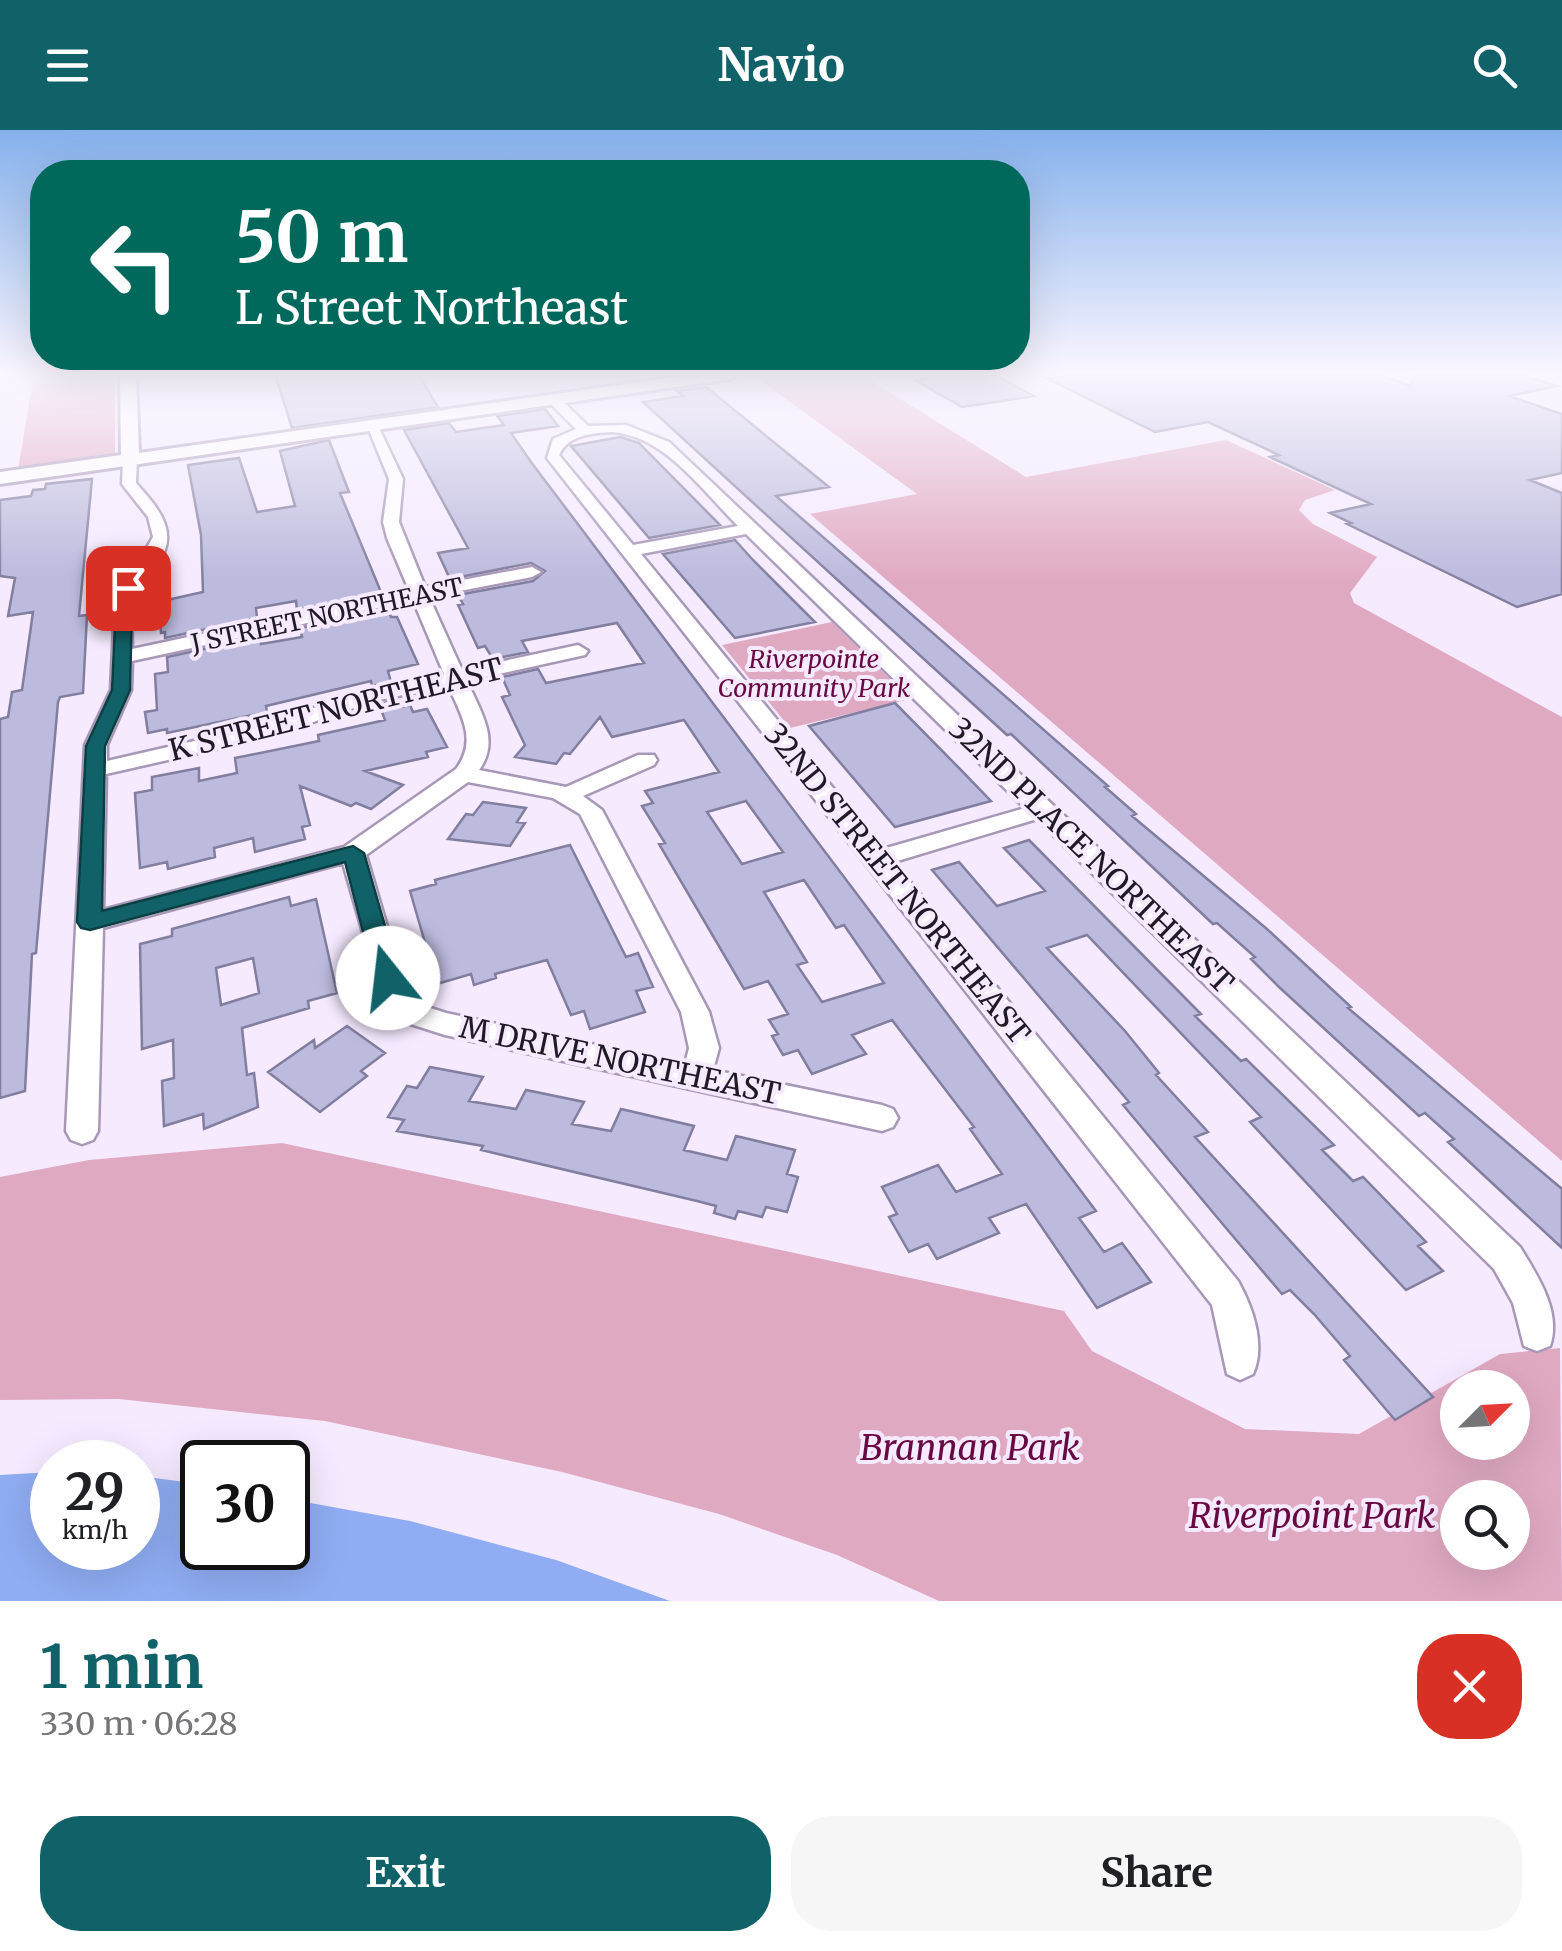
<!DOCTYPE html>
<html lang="en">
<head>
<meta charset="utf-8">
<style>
	body { margin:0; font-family:Merriweather,serif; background:#f6f6f6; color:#202124; height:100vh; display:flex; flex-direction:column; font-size:38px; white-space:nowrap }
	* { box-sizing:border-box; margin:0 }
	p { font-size:32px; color:#757577 }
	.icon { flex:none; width:55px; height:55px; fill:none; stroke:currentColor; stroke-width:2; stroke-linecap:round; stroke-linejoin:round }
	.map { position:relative; height:1471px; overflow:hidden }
	.sheet { display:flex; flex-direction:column; background:#fff; flex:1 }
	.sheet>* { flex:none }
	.banner { position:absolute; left:30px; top:30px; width:1000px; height:210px; border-radius:40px; box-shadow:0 10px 40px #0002; background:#00695c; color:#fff; overflow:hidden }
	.needle { width:65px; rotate:66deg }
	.buttons { position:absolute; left:1440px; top:1240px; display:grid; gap:20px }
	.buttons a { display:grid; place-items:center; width:90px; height:90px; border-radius:50%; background:#fff; box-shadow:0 10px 40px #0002; font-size:50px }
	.speed { position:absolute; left:30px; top:1310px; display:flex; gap:20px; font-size:50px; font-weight:700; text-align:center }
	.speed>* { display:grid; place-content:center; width:130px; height:130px; border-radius:50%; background:#fff; box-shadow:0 10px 40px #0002; line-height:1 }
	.speed small { font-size:25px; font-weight:400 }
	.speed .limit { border:5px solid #111; border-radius:15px; background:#fff; color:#111 }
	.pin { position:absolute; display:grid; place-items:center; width:85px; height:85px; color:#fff; margin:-42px; border-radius:20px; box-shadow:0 5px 15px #0006 }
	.me { position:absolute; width:110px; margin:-55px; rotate:344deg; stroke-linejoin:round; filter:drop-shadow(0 0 8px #0008) }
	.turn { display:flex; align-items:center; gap:35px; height:210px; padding:0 40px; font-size:45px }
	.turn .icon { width:130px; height:130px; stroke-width:2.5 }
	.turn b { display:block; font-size:70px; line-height:85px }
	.round { display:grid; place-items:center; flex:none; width:105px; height:105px; border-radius:40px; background:#f6f6f6 }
	.summary { display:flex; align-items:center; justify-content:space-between; height:170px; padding:0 40px }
	h1 { font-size:60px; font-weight:700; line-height:75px; color:#116168 }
	.primary-button { display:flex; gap:20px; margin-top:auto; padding:20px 40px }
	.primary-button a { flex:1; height:115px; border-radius:40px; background:#116168; color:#fff; font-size:40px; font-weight:700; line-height:115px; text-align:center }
	.primary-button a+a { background:#f6f6f6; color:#202124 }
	header { display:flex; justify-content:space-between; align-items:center; height:130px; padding:0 40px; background:#116168; color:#fff; font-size:45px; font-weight:700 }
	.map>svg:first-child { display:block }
	.green { fill:#e0a9c2; fill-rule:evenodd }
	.water { fill:#90adf3 }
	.building { fill:#bcbadd; stroke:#817e9f; stroke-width:2.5; fill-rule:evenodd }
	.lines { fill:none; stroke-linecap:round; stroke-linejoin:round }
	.minor-casing { stroke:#a898b8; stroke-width:5 }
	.tertiary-casing { stroke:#a898b8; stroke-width:6 }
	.minor { fill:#fff; fill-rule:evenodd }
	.tertiary { fill:#fff; fill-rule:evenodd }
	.route { fill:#116168; stroke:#0b3f44; stroke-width:2.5 }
	.labels { text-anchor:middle; stroke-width:8; stroke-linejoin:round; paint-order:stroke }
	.far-street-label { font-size:25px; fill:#201a26; stroke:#f5eaff }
	.far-park-label { font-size:25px; font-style:italic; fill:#690943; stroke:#f5eaff }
	.street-label { font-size:30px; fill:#201a26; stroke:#f5eaff }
	.near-park-label { font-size:35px; font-style:italic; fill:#690943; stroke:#f5eaff }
</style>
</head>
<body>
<header><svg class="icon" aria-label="menu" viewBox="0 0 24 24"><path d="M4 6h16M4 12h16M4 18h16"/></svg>Navio<svg class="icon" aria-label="search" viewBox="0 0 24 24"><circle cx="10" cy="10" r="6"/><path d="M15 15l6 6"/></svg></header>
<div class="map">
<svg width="1562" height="1471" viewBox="0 0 1562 1471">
	<rect width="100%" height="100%" fill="#f5eaff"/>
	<path class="green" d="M34,244H115V327L18,340Z
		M771,244H860L1026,347L1226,310L1335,360L1305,370L1299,380L1313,394L1377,427L1350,463L1354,473L1562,587V1031L810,384L917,364L754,246Z
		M832,492L910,569L790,598L722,515Z
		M282,1013L1064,1181L1092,1221L1245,1299L1359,1304L1500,1224L1560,1218L1562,1471H939L837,1425L719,1384L562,1342L325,1291L119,1269L0,1270V1047L89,1030ZM1458,1258H1512V1312H1458ZM1458,1368H1512V1422H1458Z"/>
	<path class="water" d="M52,1342V1418H138V1346L202,1354V1418H288V1369L410,1391L556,1430L670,1471H0V1345Z"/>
	<path class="building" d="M275,244H418L438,277L292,298Z
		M961,244H993L1034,266L962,277L915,250Z
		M1083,244H1378L1411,256L1413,244H1519L1557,256L1509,266L1562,284V343L1530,350L1562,363V464L1517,477L1347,394L1351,393L1330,383L1371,374L1270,327L1279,325L1208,292L1155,302L1048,249Z
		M706,257L829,357L776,366L1108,656L1105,657L1136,684L1132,686L1267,799L1351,877L1348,878L1562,1059V1118L1448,1012L1454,1009L1425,983L1419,986L1392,961L1279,857L1251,829L1255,827L1217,793L1213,794L1011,604L1007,605L643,272L683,266L677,261Z
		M545,279L558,296L511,303L531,332L1096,1081L1079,1088L1104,1122L1122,1113L1151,1152L1097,1178L1026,1074L989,1088L999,1103L958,1120L937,1129L928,1114L909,1122L889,1087L897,1084L882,1057L938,1035L956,1062L1002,1044L970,999L974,997L892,890L852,905L866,924L812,944L798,920L783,925L772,906L778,904L769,890L788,884L768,851L744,859L659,714L665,713L642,676L653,673L645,661L719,642L684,590L612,607L600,587L570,624L564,623L556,634L515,627L525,615L502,567L510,565L502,547L538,539L546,553L644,533L617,493L522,511L528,522L493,529L485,516L478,518L458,475L463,474L458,465L533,451L545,441L531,433L450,449L438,423L468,418L404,300L449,293L456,302L504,295L497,286ZM746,671L751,678L783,722L742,734L707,682ZM804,750L836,798L844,795L884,853L822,872L797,835L807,832L764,762Z
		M620,307L639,313L720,395L649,408L571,316Z
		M329,310L349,362L340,363L381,462L297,480L296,471L256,478L257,488L165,508V502L161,503L158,472L203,462L201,405L188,335L239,328L257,382L295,376L280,321Z
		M92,349L79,486L87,485L83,563L60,567L58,572L36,823L32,824L25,961L0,968V589L8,587L12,562L22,560L33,482L8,486L15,448L0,446V370L31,366L33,360L45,359L46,354Z
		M735,410L752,429L815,492L735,508L663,424Z
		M388,479L391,487H397L418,534L388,541L391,552L372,556L371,551L266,576L267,582L167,603V599L148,603L145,582L157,580L155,544L168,542L167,527L260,507L261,514L302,507L300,498Z
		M398,570L400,577L410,575L413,582L427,579L447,617L426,622L428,627L365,641L403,655L371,679L356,673L351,676L300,656L310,695L302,697L305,709L255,722L253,708L214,718L215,727L168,739L167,732L140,738L135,663L152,660V647L199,638V651L237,643L235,628L319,611L318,605L385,590L379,574Z
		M895,573L960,639L991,671L895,697L809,596Z
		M483,672L526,678L517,692L525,693L510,716L448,709L466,684L473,685Z
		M1029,710L1201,884L1195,886L1241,931L1246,929L1334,1015L1322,1020L1353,1051L1363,1047L1426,1112L1418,1116L1443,1141L1406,1160L1250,992L1261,987L1087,805L1047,818L1125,901L1159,943L1156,945L1208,1002L1195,1007L1433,1267L1395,1290L1344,1230L1350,1226L1314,1184L1290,1160L1282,1164L1226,1098L1123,975L1129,972L932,740L959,732L997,776L1045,761L1004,718Z
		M570,715L626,827L638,823L653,857L636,861L645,882L590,899L584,881L571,885L547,830L495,844L496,848L474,855L471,844L437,854L410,761L436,754L435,750Z
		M289,767L291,776L316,769L337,863L308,871L309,878L242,898L247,945L254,943L258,977L204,999L203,984L164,996L162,951L174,948L173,910L142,919L140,814L172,806V799ZM253,828L259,863L221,875L216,838Z
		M347,896L385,923L361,941L367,946L320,982L268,942L314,910L315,918Z
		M430,937L483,947L469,971L516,979L526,960L584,972L572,994L611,1001L621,979L694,996L684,1020L727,1030L736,1006L795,1020L787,1044L798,1047L787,1082L766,1077L762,1087L738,1081L735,1089L714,1083L716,1076L697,1071L481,1020L483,1016L397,1001L404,990L388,987L407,956L417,958Z"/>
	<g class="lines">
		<defs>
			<path id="minor" d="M551,268H559L588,296L626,295L669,312L1520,1117C1537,1145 1562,1182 1550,1216L1537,1221L1524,1216L1513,1173L1494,1139L1037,689L894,732L1238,1151C1253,1178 1266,1215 1253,1244L1240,1250L1227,1244L1212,1175L547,328L553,309L576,299L551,274ZM612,302C665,306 702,360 738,396L633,415L559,325C568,305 592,303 612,302ZM746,404L1025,678L883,719L641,424Z
				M367,295L379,298L403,349L399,392L425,457L532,437L541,442L532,447L429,467L462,540L578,515L588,521L585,525L467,551C480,581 501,610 479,640L566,657L638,625H654L657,630L654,635L583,666L602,680L709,882L719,918L713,940L882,975L893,979L898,988L893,997L882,1001L445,905L398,890L383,872L343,733L103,798L98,1001L93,1010L82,1014L71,1010L66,1001L85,615L111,560L115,473L153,407L148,387L122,354L123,330L130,326L137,330L136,353C159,379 182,404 155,437C146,448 138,457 134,471C130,485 132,504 132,519L409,460L387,408L383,392L389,349ZM413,470L444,544L363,562L255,597L107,631V615L131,560L132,531ZM448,555C461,585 478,610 456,639L344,717L103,780L106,644L269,607L375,571ZM468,652L553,668L580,684L681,882L689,918L685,934L446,883L418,874L406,861L366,725Z"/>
			<path id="tertiary" d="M120,244H136L139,323L696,244H738L730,249L0,354V342L121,325Z"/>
		</defs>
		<use href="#minor" class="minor-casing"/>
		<use href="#tertiary" class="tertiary-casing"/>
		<use href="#minor" class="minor"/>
		<use href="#tertiary" class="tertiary"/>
	</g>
	<linearGradient id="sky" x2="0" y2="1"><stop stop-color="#85b1ec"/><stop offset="0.54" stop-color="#faf6ff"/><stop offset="1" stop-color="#faf6ff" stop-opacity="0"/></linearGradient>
	<rect width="1562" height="450" fill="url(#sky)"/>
	<path class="route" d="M128,453L136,458L132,473L130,560L105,616L102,781L353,716L364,723L400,848L397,854H379L375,848L345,732L90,800L81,798L77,792L86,616L112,560L116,473L120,458Z"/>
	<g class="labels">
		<g class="far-street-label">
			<text transform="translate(327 485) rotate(-12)" y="9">J STREET NORTHEAST</text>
		</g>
		<g class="far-park-label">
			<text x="814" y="538">Riverpointe<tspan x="814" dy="29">Community Park</tspan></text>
		</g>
		<g class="street-label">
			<text transform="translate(336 580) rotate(-14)" y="10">K STREET NORTHEAST</text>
			<text transform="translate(1091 726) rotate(44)" y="10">32ND PLACE NORTHEAST</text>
			<text transform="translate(897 754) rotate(51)" y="10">32ND STREET NORTHEAST</text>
			<text transform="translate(620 931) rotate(12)" y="10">M DRIVE NORTHEAST</text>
		</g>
		<g class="near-park-label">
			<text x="970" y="1330">Brannan Park</text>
			<text x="1312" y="1398">Riverpoint Park</text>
		</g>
	</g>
</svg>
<div class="buttons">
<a><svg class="needle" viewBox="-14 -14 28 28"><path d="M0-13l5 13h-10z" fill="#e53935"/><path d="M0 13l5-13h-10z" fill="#757577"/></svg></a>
<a><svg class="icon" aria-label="search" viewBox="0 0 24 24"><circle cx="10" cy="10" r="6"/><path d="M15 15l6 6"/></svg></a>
</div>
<div class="speed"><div>29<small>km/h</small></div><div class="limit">30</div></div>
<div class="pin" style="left:128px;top:458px;background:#d93025"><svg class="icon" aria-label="arrive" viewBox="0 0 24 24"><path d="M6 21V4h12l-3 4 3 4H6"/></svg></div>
<svg class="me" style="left:388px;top:848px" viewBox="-20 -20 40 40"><circle r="19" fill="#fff"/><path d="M0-13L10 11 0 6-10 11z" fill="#116168"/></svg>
<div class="banner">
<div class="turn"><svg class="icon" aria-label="left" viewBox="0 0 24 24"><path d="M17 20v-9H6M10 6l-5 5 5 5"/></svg><div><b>50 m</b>L Street Northeast</div></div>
</div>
</div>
<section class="sheet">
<div class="summary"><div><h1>1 min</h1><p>330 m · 06:28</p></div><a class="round" style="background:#d93025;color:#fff"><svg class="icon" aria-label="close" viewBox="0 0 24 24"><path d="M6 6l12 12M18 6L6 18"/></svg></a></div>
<div class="primary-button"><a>Exit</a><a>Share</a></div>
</section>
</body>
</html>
